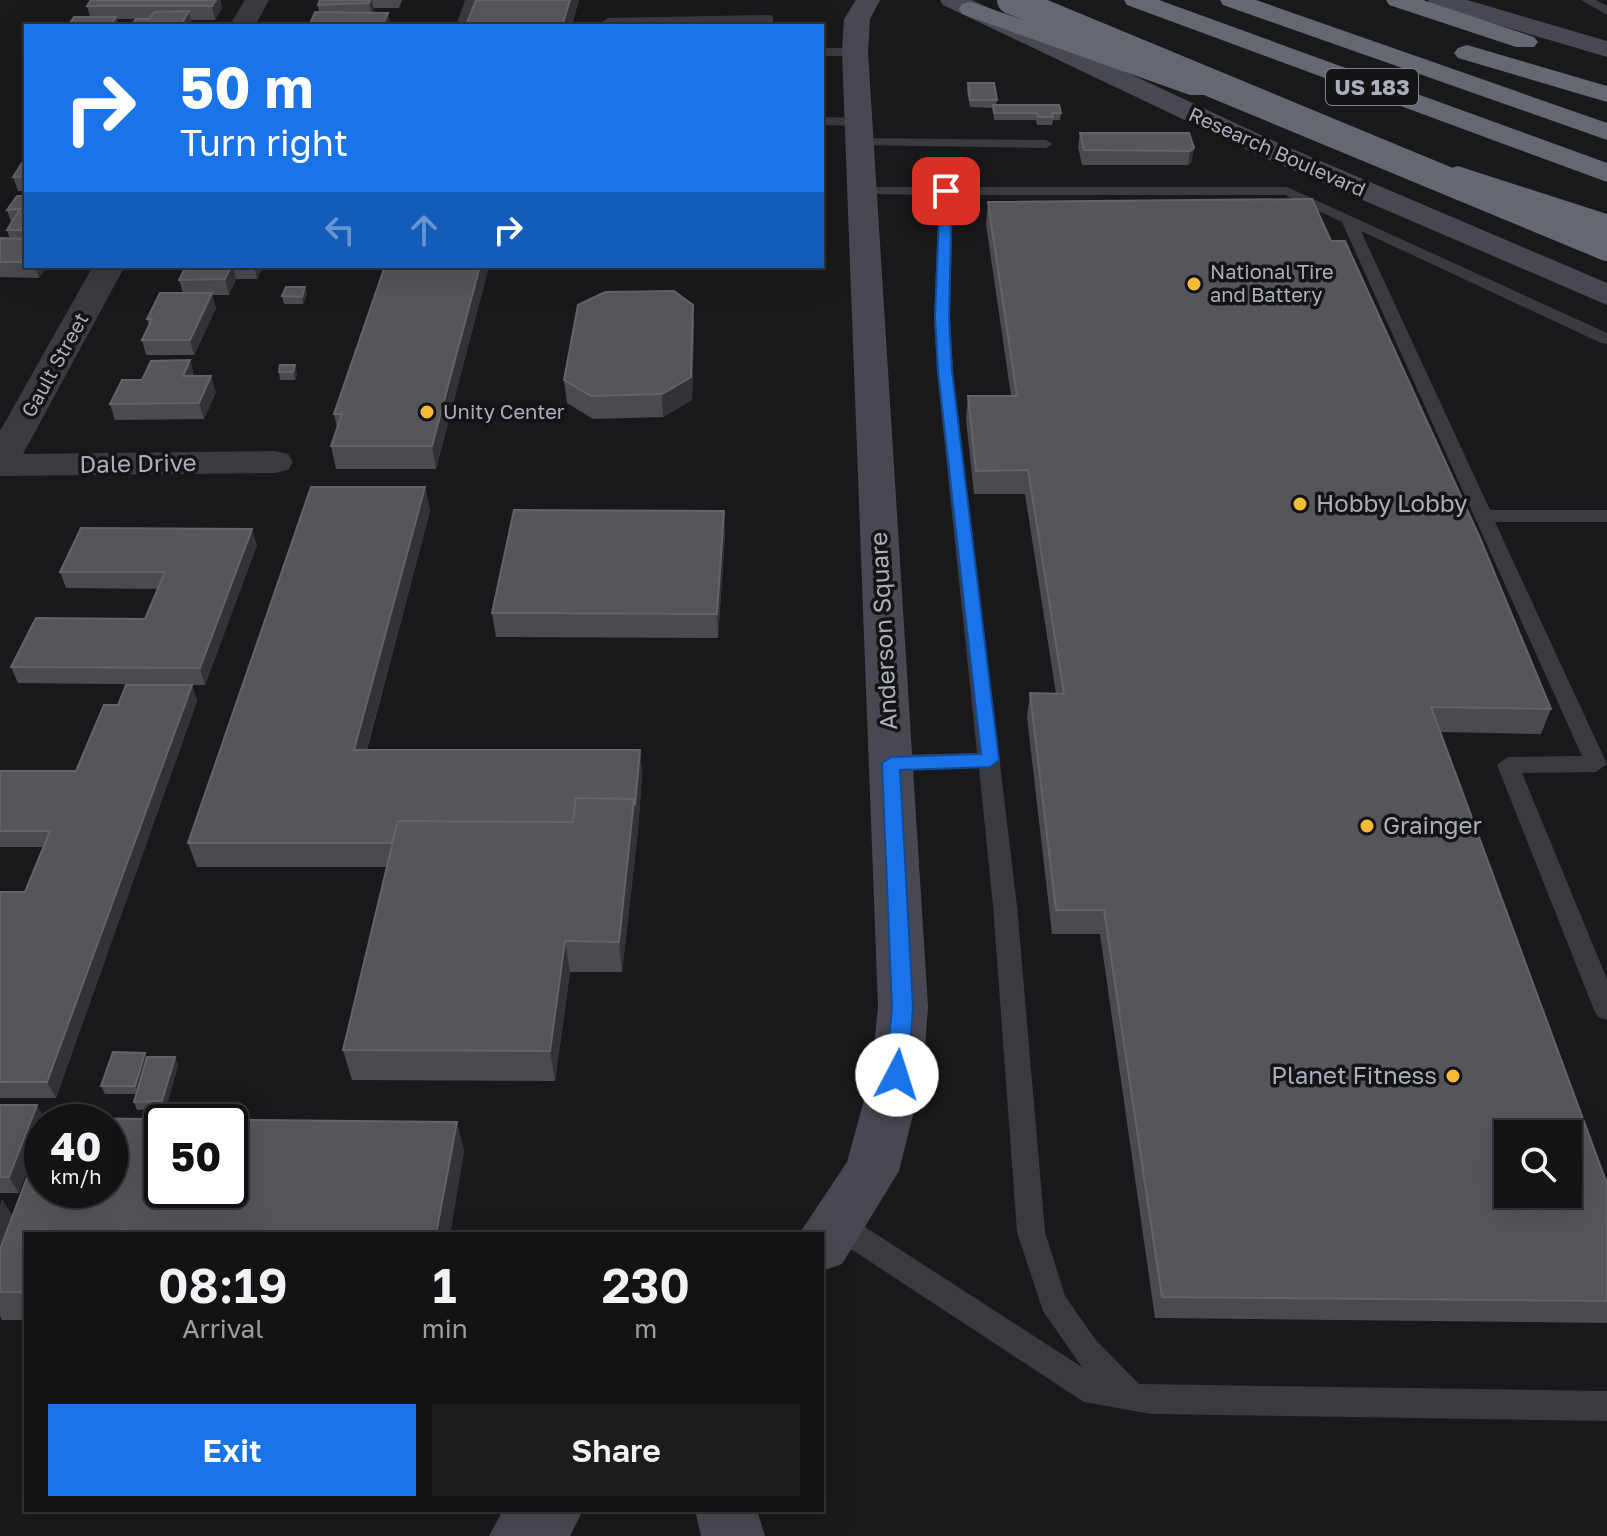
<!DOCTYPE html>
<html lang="en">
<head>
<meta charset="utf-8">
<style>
	body { margin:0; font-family:"Golos Text",sans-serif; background:#1c1c1d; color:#f1f3f6; height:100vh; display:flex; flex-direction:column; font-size:30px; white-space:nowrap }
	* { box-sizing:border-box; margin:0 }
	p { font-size:26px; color:#9d9ea0 }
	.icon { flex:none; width:44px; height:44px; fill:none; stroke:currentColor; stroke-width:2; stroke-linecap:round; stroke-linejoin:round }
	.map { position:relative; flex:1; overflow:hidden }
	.side { position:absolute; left:24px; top:1232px; width:800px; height:280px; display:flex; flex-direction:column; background:#131314; border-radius:0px; box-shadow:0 8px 32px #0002,0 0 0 2px #323234 }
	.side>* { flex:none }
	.banner { position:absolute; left:24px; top:24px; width:800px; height:244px; border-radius:0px; box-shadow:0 8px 32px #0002,0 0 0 2px #323234; background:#1a73e8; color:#fff; overflow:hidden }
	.buttons { position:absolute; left:1494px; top:1120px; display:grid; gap:16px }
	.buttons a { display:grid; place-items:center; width:88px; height:88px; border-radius:0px; background:#131314; box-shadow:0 8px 32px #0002,0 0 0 2px #323234; font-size:40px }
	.speed { position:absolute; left:24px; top:1104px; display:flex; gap:16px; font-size:40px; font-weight:700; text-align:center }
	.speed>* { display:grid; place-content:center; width:104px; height:104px; border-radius:50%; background:#131314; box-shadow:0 8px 32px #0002,0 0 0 2px #323234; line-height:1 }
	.speed small { font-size:20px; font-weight:400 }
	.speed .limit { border:4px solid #111; border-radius:12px; background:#fff; color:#111 }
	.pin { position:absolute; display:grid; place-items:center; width:68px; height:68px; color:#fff; margin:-34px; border-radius:16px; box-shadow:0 4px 12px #0006 }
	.me { position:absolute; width:88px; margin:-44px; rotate:5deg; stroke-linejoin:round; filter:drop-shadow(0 0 6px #0008) }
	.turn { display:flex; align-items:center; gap:28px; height:168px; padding:0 24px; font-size:36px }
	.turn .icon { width:104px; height:104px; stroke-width:2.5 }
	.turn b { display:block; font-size:56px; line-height:68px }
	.lanes { display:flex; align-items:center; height:76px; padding:0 24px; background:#0003; justify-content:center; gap:40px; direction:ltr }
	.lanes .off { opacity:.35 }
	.eta { display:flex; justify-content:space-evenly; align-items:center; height:136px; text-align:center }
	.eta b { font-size:48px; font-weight:600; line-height:56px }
	.cta { display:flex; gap:16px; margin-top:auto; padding:16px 24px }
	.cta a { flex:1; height:92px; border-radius:0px; background:#1a73e8; color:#fff; font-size:32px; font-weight:600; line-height:92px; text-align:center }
	.cta a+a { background:#1c1c1d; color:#f1f3f6 }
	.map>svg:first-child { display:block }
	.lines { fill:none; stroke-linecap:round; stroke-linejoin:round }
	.lane { fill:#3a3b40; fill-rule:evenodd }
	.street { fill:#3a3b40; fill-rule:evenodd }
	.secondary { fill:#484950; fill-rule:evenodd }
	.highway { fill:#666871; fill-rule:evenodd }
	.highway-bridge { stroke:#666871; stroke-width:28 }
	.wall { fill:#4a4b50; fill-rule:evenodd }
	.shaded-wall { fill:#323336 }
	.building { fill:#55565c; stroke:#62646a; stroke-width:2; fill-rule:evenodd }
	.route { fill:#1a73e8; stroke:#114b97; stroke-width:2 }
	.poi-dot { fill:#f7bc35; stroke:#141416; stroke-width:3 }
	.labels { text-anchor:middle; stroke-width:7; stroke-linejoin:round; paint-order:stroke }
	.far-street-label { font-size:20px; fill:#abafbb; stroke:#141416 }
	.far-poi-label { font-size:20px; fill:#abafbb; stroke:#141416; text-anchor:start }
	.shield { fill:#141416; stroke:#7e808a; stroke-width:2 }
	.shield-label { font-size:22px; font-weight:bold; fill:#abafbb }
	.street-label { font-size:24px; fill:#abafbb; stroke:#141416 }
	.poi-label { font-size:24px; fill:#abafbb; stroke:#141416; text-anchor:start }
</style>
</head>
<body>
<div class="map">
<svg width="1607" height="1536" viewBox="0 0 1607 1536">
	<rect width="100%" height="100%" fill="#19191b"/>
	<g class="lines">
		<path class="lane" d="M465,0H477L468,26H456Z
			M1581,0H1596L1607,6V15Z
			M769,15L773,16V22L608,26L602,22L608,18Z
			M822,48H855L861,52L855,56H822Z
			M822,117L858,118L865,122L858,126L822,125Z
			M860,138L1046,140L1053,144L1046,148L855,145V139Z
			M857,187H1287L1607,333V344L1601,343L1361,231L1490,510H1607V522H1495L1607,764L1596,772L1522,773L1607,979V1020L1598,1017L1594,1010L1497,765L1508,757L1582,756L1342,222L1285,195H953L950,317L953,371L1017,906L1045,1232L1065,1296L1095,1339L1139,1384L1607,1391V1421L1151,1414L1084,1402L828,1234L824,1225L828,1216L838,1213L848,1216L1082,1367L1043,1311L1017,1232L993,906L979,768L891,771L880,763L891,755L977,753L937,371L934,317L939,195L862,194L857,193Z"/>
		<path class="street" d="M245,0H269L255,26H229Z
			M93,266H125L23,454L275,451L288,454L293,462L288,470L275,473L0,476V431Z"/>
		<path class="secondary" d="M856,0H880L870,19L868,52L928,1007L923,1075L899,1171L842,1264L822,1271V1234H799L847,1162L871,1075L878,1007L842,52L844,19Z
			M940,0H972L1276,142L1607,283V305L1256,154L943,5Z
			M1428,0H1467L1607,41V57L1431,5Z
			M503,1510H583L570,1536H489Z
			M695,1510H757L765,1536H701Z"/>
		<path class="highway" d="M1124,0H1159L1607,163V182L1127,5Z
			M1220,0H1256L1607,123V140L1223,5Z
			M1386,0H1423L1534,37L1538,42L1534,47H1516L1389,5Z
			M971,2L1208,83L1212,89L1208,95H1190L962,14L959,9L962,4Z
			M1467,45L1607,86V102L1458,58L1454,53L1458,48Z
			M1458,166L1607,214V233L1448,181L1443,175L1448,169Z"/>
		<path class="highway-bridge" d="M1011,0L1607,247"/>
	</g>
	<path class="wall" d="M91,0H220L222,8L215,20H191L192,25L135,19H117L118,24L117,26L90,17L87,6Z
		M320,0H402L399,8H373V13L319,12L318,5Z
		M968,83L997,100L996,105L1061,113L1060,120H1053L1052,125H1037L1036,120H994L993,108L970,107L967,91Z
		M1080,133L1194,148L1191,163L1188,165H1082L1078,147Z
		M26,157V191H18L13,177Z
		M26,196V266H47L39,278L0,277V238L10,239L7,230L11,222L7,210Z
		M988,202L1331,241L1551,709L1541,734L1440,732L1607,1184V1323L1155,1318L1100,934H1052L1027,717L1030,693L1056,694L1025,494H974L966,419L968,396H1011L986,224Z
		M186,266H263L257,279H236L229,295H212L216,308L194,355H146L142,340L149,325L147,319L183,293L179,280Z
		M385,266H489L436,469H336L331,446L337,428L334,414Z
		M307,294L303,304H284L282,296Z
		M693,305L694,328L692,400L663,417L593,419L567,403L564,380Z
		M190,360L194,376L216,392L204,419L115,420L110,404L142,380Z
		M280,365L297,373L295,380H280L279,372Z
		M425,487L430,511L367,750H640L642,774L638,830L622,972H570L555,1081L352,1080L343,1050L386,867H197L188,843Z
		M725,535L718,638L496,637L492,613Z
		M257,545L205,685L18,683L11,667L145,619L158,589L66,588L60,572Z
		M192,685L197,701L56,1098H0V892H25L43,847H0V771H76L118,705Z
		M147,1058L178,1065L166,1109L137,1110L134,1102L136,1094H105L101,1086Z
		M0,1105L45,1121L19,1193H0Z
		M50,1118L457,1122L464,1151L450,1234H26V1320H2L0,1316V1249L42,1138V1190H110V1122H48ZM162,1122H230V1190H162Z"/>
	<path class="shaded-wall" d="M216,0H220L222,8L215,20L212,6Z
		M370,0H372L374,12L372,16L369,3Z
		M570,0H579L572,26H562Z
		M189,11L192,26H180Z
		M388,13L391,26H382Z
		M116,17L118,24L117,26H110Z
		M1194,148L1191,163L1188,165L1190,151Z
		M35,266H47L39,278Z
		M231,266H233L236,279L229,295L225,279Z
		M254,266H263L257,279Z
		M480,266H489L436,469L432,446Z
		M305,287L307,294L303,304L302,297Z
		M212,293L216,308L194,355L190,340Z
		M693,305L694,328L692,400L663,417L662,394Z
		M190,360L194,376H183Z
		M295,365L297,373L295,380L293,372Z
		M211,376L216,392L204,419L199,403Z
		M425,487L430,511L360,774L354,750Z
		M724,511L725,535L718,638L717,614Z
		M252,529L257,545L205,685L200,668Z
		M192,685L197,701L56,1098L47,1082Z
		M640,750L642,774L638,830L622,972L619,942Z
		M565,941L570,972L555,1081L550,1051Z
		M145,1053L149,1061L138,1094L135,1086Z
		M175,1057L178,1065L166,1109L162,1101Z
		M37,1105L45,1121L42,1122V1130L19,1193L9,1177Z
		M457,1122L464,1151L450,1234H436Z
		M2,1199L12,1215L0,1247V1205Z"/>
	<path class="building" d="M91,0H216L212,6H87Z
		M320,0H370L369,3L318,5Z
		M476,0H570L562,26H466Z
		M189,11L180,26H131L136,19H149L154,12Z
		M315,12L388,13L382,26H309Z
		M74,17H116L110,26H68Z
		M968,83H994L997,100H970Z
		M993,105H1059L1061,113H1052L1053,117H1038L1037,113H994Z
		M1080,133H1189L1194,148L1190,151L1084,150Z
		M26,157V176L13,177Z
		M17,196H26V230H7L20,209L7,210Z
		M1312,199L1331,241H1345L1480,538L1551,709L1431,707L1607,1184V1301L1162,1297L1104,910H1056L1030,693L1064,694L1028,470L976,471L968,396H1017L988,202ZM1508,1134H1568V1194H1508Z
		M0,238L26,239V262H0Z
		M186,266H231L225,279L179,280Z
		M385,266H480L432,446H331L342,414H334Z
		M286,287H305L302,297L282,296Z
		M674,291L693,305L691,377L662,394L591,396L564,380L578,305L605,292Z
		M160,293H212L190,340H142L152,319H147Z
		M190,360L183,376H211L199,403L110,404L122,380H142L151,361Z
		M280,365H295L293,372H279Z
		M311,487H425L354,750H640L635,805L634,799L576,798L573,822L398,821L392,843H188Z
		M514,510L724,511L717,614L492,613Z
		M81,528L252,529L200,668L11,667L36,618L145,619L165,572H60Z
		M126,685H192L47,1082H0V892H25L50,831H0V771H76L104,705H118Z
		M576,798L634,799L619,942L565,941L550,1051L343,1050L398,821L573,822Z
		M113,1052L145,1053L135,1086H101Z
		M147,1057H175L162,1101L134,1102Z
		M0,1105H37L9,1177H0Z
		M50,1118L457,1122L436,1234H26V1292H0V1249L42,1138V1190H110V1122H48ZM162,1122H230V1190H162Z"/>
	<path class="route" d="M946,187L952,191L949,317L952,371L999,760L990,767L900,770L913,1007L908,1075L905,1081H889L886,1075L892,1007L882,763L891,757L981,754L938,371L935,317L940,191Z"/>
	<g class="poi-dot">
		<circle cx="1194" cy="284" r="8"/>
		<circle cx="427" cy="412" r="8"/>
		<circle cx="1300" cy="504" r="8"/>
		<circle cx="1367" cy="826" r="8"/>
		<circle cx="1453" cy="1076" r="8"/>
	</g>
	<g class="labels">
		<g class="far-street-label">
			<text transform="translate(1277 152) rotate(24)" y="7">Research Boulevard</text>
			<text transform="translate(55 365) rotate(-61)" y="7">Gault Street</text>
		</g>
		<g class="far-poi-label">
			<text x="1210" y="279">National Tire<tspan x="1210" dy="23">and Battery</tspan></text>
			<text x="443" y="419">Unity Center</text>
		</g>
		<rect class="shield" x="1326" y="69" width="92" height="36" rx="6"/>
		<g class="shield-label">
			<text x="1372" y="95">US 183</text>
		</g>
		<g class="street-label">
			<text transform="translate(138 464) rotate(-1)" y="8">Dale Drive</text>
			<text transform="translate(884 631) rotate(-93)" y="8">Anderson Square</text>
		</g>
		<g class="poi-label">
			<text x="1316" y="512">Hobby Lobby</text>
			<text x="1383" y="834">Grainger</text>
			<text x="1437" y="1084" text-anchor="end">Planet Fitness</text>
		</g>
	</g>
</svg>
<div class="buttons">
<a><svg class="icon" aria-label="search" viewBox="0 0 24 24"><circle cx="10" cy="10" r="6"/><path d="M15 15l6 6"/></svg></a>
</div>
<div class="speed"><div>40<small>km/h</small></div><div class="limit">50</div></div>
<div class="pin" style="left:946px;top:191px;background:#d93025"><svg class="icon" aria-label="arrive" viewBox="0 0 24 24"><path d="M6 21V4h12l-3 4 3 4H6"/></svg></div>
<svg class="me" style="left:897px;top:1075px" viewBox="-20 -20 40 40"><circle r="19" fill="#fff"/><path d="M0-13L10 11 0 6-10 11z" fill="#1a73e8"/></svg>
<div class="banner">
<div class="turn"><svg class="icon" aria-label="right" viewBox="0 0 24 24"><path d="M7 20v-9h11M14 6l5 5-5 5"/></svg><div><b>50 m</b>Turn right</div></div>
<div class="lanes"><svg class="icon off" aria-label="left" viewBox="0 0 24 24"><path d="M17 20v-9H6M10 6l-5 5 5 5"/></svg><svg class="icon off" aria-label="ahead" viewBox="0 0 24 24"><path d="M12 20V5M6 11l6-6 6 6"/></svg><svg class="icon" aria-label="right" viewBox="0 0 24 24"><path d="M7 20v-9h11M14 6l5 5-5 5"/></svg></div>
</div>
<section class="side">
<div class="eta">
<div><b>08:19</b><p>Arrival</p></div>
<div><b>1</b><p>min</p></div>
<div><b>230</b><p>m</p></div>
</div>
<div class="cta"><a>Exit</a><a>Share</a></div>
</section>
</div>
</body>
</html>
